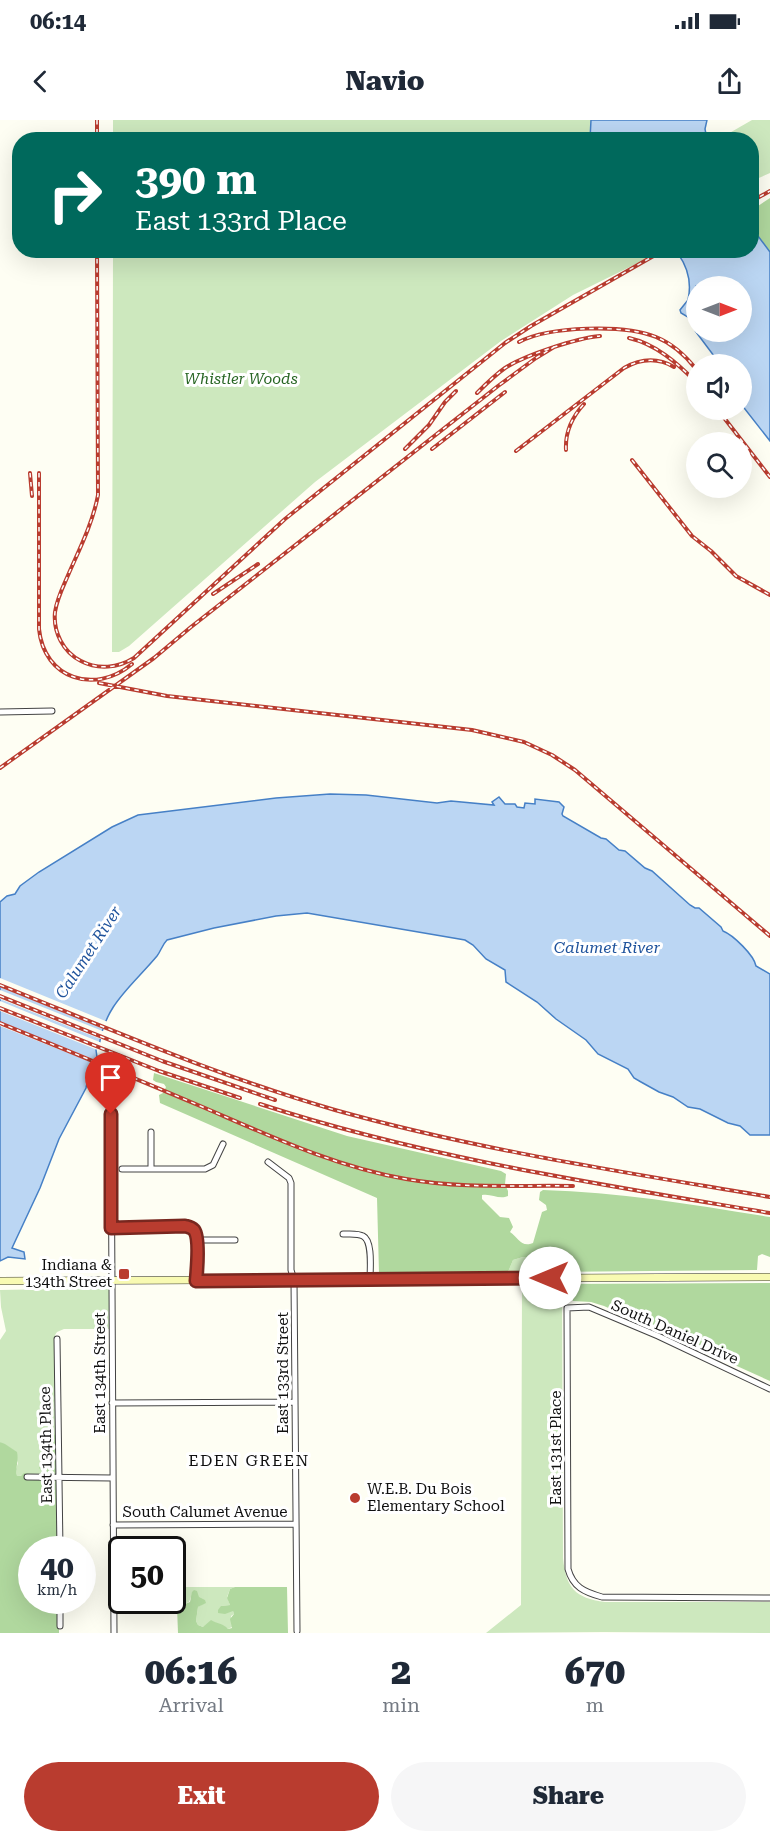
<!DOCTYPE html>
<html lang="en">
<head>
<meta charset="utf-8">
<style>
	body { margin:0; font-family:"Roboto Serif",serif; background:#f6f6f7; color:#1f2937; height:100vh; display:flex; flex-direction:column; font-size:22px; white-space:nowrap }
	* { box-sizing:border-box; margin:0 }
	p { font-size:20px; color:#747a83 }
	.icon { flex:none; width:33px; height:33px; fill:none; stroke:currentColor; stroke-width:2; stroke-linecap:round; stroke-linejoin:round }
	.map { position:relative; height:1513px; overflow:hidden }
	.panel { display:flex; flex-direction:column; background:#fff; flex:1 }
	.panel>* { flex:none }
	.hud { position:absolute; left:12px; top:12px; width:747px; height:126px; border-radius:24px; box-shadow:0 6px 24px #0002; background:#00695c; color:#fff; overflow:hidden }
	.needle { width:39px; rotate:90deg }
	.tools { position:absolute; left:686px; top:156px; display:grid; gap:12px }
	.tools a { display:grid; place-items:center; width:66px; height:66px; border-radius:50%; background:#fff; box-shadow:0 6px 24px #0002; font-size:30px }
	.speed { position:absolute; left:18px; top:1416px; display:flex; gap:12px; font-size:30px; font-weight:700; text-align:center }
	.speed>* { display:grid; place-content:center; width:78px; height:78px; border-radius:50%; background:#fff; box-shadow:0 6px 24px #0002; line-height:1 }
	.speed small { font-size:15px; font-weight:400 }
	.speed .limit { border:3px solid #111; border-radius:9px; background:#fff; color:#111 }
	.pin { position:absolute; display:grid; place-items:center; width:51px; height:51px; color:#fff; margin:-62px -26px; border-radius:50% 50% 50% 0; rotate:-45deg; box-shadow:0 0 6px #0007 }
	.pin .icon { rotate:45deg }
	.me { position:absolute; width:66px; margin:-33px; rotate:270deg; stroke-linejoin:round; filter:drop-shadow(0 0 4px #0008) }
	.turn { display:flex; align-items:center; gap:21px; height:126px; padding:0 24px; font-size:27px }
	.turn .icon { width:78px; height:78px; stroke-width:2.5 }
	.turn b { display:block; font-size:42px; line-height:51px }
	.eta { display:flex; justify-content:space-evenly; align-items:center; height:102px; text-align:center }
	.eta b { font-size:36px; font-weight:800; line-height:42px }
	.button { display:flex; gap:12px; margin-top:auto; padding:12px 24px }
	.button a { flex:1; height:69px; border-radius:36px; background:#b93c2f; color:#fff; font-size:24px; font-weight:800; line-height:69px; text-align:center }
	.button a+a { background:#f6f6f7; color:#1f2937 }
	.status { display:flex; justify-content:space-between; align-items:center; height:42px; padding:0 30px; background:#fff; direction:ltr }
	.status svg { height:16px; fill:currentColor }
	header { display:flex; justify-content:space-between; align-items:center; height:78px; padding:0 24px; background:#fff; font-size:27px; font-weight:800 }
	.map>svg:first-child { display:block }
	.green { fill:#cde8be }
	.forest { fill:#b0d89e }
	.water { fill:#bbd6f3; stroke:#4680c6; stroke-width:1.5 }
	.pier { fill:#fefef3 }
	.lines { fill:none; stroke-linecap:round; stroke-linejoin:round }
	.street-casing { stroke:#434343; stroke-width:7 }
	.secondary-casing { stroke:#323232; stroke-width:8 }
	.street { stroke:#fff; stroke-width:5 }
	.secondary { stroke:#f8fab2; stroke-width:7 }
	.rail-casing { stroke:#b93c2f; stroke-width:4 }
	.rail { stroke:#fff; stroke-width:1.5; stroke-dasharray:4.5; stroke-linecap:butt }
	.route-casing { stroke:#78271f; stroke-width:15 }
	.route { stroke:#b93c2f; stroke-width:10 }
	.poi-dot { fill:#b93c2f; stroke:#fff; stroke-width:2 }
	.labels { text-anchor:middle; stroke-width:6; stroke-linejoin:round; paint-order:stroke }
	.park-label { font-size:15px; font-style:italic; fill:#276523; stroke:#fff }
	.poi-label { font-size:15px; fill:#101010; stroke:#fff; text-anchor:end }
	.street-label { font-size:15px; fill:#101010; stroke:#fff }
	.water-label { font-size:16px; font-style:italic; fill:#1f539c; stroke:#fff }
	.neighbourhood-label { font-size:16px; letter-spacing:1.5px; fill:#101010; stroke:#fff }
</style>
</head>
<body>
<div class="status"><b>06:14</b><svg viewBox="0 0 49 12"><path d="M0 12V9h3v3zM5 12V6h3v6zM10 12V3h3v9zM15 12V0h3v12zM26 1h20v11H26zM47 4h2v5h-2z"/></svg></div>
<header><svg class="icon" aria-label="back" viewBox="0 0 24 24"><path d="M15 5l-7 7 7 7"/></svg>Navio<svg class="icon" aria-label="share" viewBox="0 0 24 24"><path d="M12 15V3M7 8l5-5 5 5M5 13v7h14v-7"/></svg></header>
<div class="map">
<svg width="770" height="1513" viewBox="0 0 770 1513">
	<rect width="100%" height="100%" fill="#fefef3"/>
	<path class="green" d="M113,0H591L590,20H113Z
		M752,0H770V53L752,61V20L719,19Z
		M113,131V130L662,131L573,175L501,221L315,362L129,526L119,532H112Z
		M523,1137L540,1139L546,1152H508L513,1140Z
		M562,1164L563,1438C566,1468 575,1478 605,1482H770V1513L604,1512L486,1513L521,1485L522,1165Z
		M106,1168L109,1170V1209H64L57,1212L55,1215L57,1314L51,1320V1327L41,1338L44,1355L17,1356L16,1349L18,1343L13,1330L0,1322V1220L6,1211L1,1187L0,1170Z
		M177,1467H235L230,1469L227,1477L230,1485L221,1486L233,1491L234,1494L231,1496L232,1507L228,1509L220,1504L203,1507L198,1505L196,1501L198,1487L201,1485L191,1477L189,1482L177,1487Z"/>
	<path class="forest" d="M770,78V132L752,108V90Z
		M154,953L347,1016L501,1051L506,1054L505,1064L508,1071V1076C499,1080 491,1073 482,1075V1079L500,1097L509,1098L513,1107L510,1112C518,1117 521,1128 533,1123L542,1092L547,1090L546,1085L539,1080L540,1072L543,1070C619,1072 695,1085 770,1097V1137L762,1134L758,1136L757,1150L546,1152L540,1139L523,1137L513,1140L508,1152L379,1153L377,1078L160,983L159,975L163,973L166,967L164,964L156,962L153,960Z
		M770,1163V1261L604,1186L591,1182L573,1181L570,1175L562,1176V1164Z
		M55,1314H57L58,1429L32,1430V1480L59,1481V1513H0V1322L5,1324L17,1332C19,1341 15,1348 17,1356H21L24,1353L40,1356L44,1354L39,1348L41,1343V1335L42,1330L51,1327V1320Z
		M235,1467H287L288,1513H178L177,1487L190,1482L192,1472L194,1470L197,1471L199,1477L205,1480L206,1483L198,1487L196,1501L198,1505L203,1507L211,1500C217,1504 223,1503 228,1509L232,1508L230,1499L234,1494L233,1491L225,1494L218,1493V1490L221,1486L230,1485L227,1478L230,1469Z"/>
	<path class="water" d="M591,0H707L705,9L707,19H590Z
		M752,108L770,132V321L741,284V244H720L696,212H741V166H696V211L688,197L681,193L680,190L688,180C692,162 687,145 676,131L752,130Z
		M330,674L366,675L437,683L451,681L494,685L492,682L499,677L505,684H515L517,687L524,688L525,683L535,684V679L559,682L564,687L562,694L563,696L601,718L606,719L619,730L625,731L645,748L652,751L690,785L695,788H699L721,807L723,811C733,815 754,835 756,846L770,854V1015H750L740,1006L728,1003L700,989L688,987L673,977L659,972L641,962L634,958L628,949L598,934L586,920L556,899L537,882L506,862L505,850L486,839L473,825L465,820L307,793L276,796L214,808L167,820C162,825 161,831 157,836C131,867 104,885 99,927L96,930L97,937L90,949L86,968L59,1019L40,1068L12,1128L24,1132L25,1139L8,1137L0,1141V782L7,776L15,774L20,766L39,752L112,707L138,695L276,678Z"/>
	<path class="pier" d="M0,858L108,902L106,910L0,867Z
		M0,870L105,912L103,920L0,879Z
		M0,881L102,923L101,928L100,931L0,891Z
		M0,902L98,941V942L96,944L0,906Z"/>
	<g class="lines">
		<defs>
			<path id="street" d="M0,592L52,591
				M111,994L114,1513
				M151,1012V1049
				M268,1042L289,1058L291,1063V1150L294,1160L297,1511
				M122,1049H205L213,1045L223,1024
				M111,1108L185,1106C189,1107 191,1107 194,1110C200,1118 197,1150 197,1161
				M343,1114C349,1114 358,1113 363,1116C373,1121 370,1149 370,1160
				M197,1120H235
				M57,1219L60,1430
				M770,1269L658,1216L589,1187L567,1188L568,1449C573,1467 584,1472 602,1477L770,1478
				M112,1283L295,1282
				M27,1357L112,1358
				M113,1405L296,1404
				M60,1480V1506"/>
			<path id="secondary" d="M0,1161L770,1157"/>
		</defs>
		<use href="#street" class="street-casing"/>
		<use href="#secondary" class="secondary-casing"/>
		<use href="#street" class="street"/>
		<use href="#secondary" class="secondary"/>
		<defs>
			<path id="rail" d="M97,0V20
				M752,81L770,71
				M97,130L98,375C93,402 80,428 69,453C64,465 57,478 55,492C53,512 63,532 81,541C98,550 118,548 134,538L285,399L505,223L531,206L664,130
				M629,218C656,224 677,243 696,262
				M519,222C549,206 625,204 656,217C673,224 685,235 696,249
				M477,273C486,264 495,255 505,248C525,235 577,218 600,216
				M718,290L770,357
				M405,329L429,305L445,282L456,271
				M432,329L505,272
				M566,330C565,312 572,297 584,284
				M516,331L624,248C640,239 657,237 674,247
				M632,340L692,416L711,431L736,456L770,475
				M30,353L32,376
				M39,353V509C44,559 95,575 132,544
				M213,474L258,444
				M99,563L167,576L472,610L524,622L552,635L575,650L770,816
				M0,648L154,538L191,507L498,266L536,238L554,227
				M0,865C110,909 220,957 335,990C477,1030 624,1052 770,1077
				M0,876L162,941L275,980
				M0,888L159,951L240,978
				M0,903C69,931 137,959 205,988C270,1016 336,1047 406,1059C462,1069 517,1065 573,1066
				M260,984C426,1038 598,1064 770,1093"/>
		</defs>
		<use href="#rail" class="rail-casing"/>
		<use href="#rail" class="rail"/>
	</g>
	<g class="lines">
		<defs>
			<path id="route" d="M111,994V1108L185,1106C189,1107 191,1107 194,1110C200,1118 197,1150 196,1161L550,1158"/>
		</defs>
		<use href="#route" class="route-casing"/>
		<use href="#route" class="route"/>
	</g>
	<g class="poi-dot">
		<rect x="118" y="1148" width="12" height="12" rx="3"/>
		<circle cx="355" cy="1378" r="6"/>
	</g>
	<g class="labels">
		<g class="park-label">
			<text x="241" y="264">Whistler Woods</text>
		</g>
		<g class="poi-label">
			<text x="112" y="1150">Indiana &amp;<tspan x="112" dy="17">134th Street</tspan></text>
			<text x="367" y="1374" text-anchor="start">W.E.B. Du Bois<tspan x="367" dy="17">Elementary School</tspan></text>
		</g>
		<g class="street-label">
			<text transform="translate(675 1212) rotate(24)" y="5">South Daniel Drive</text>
			<text transform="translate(100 1253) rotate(-90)" y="5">East 134th Street</text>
			<text transform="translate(283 1253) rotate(-90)" y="5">East 133rd Street</text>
			<text transform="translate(46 1325) rotate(-91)" y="5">East 134th Place</text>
			<text transform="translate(556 1328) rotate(-90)" y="5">East 131st Place</text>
			<text x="205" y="1397">South Calumet Avenue</text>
		</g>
		<g class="water-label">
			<text x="607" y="833">Calumet River</text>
			<text transform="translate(88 832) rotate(-57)" y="6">Calumet River</text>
		</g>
		<g class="neighbourhood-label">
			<text x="249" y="1346">EDEN GREEN</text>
		</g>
	</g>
</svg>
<div class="tools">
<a><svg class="needle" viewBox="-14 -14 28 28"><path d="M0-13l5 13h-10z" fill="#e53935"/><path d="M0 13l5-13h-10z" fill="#747a83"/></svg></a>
<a><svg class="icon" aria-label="sound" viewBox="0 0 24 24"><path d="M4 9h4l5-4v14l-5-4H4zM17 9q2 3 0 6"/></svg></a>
<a><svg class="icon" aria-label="search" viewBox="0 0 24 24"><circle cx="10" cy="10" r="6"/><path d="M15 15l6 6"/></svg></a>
</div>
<div class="speed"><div>40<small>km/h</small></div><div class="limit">50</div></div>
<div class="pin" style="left:111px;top:994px;background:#d93025"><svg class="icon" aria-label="arrive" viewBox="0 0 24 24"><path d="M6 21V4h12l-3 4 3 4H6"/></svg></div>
<svg class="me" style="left:550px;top:1158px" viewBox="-20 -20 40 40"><circle r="19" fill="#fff"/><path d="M0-13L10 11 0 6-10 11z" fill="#b93c2f"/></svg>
<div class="hud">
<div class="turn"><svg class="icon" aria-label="right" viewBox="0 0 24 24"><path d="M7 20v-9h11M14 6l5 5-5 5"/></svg><div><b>390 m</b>East 133rd Place</div></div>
</div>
</div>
<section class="panel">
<div class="eta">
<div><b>06:16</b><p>Arrival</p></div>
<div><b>2</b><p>min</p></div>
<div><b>670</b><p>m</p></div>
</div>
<div class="button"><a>Exit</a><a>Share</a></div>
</section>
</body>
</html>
